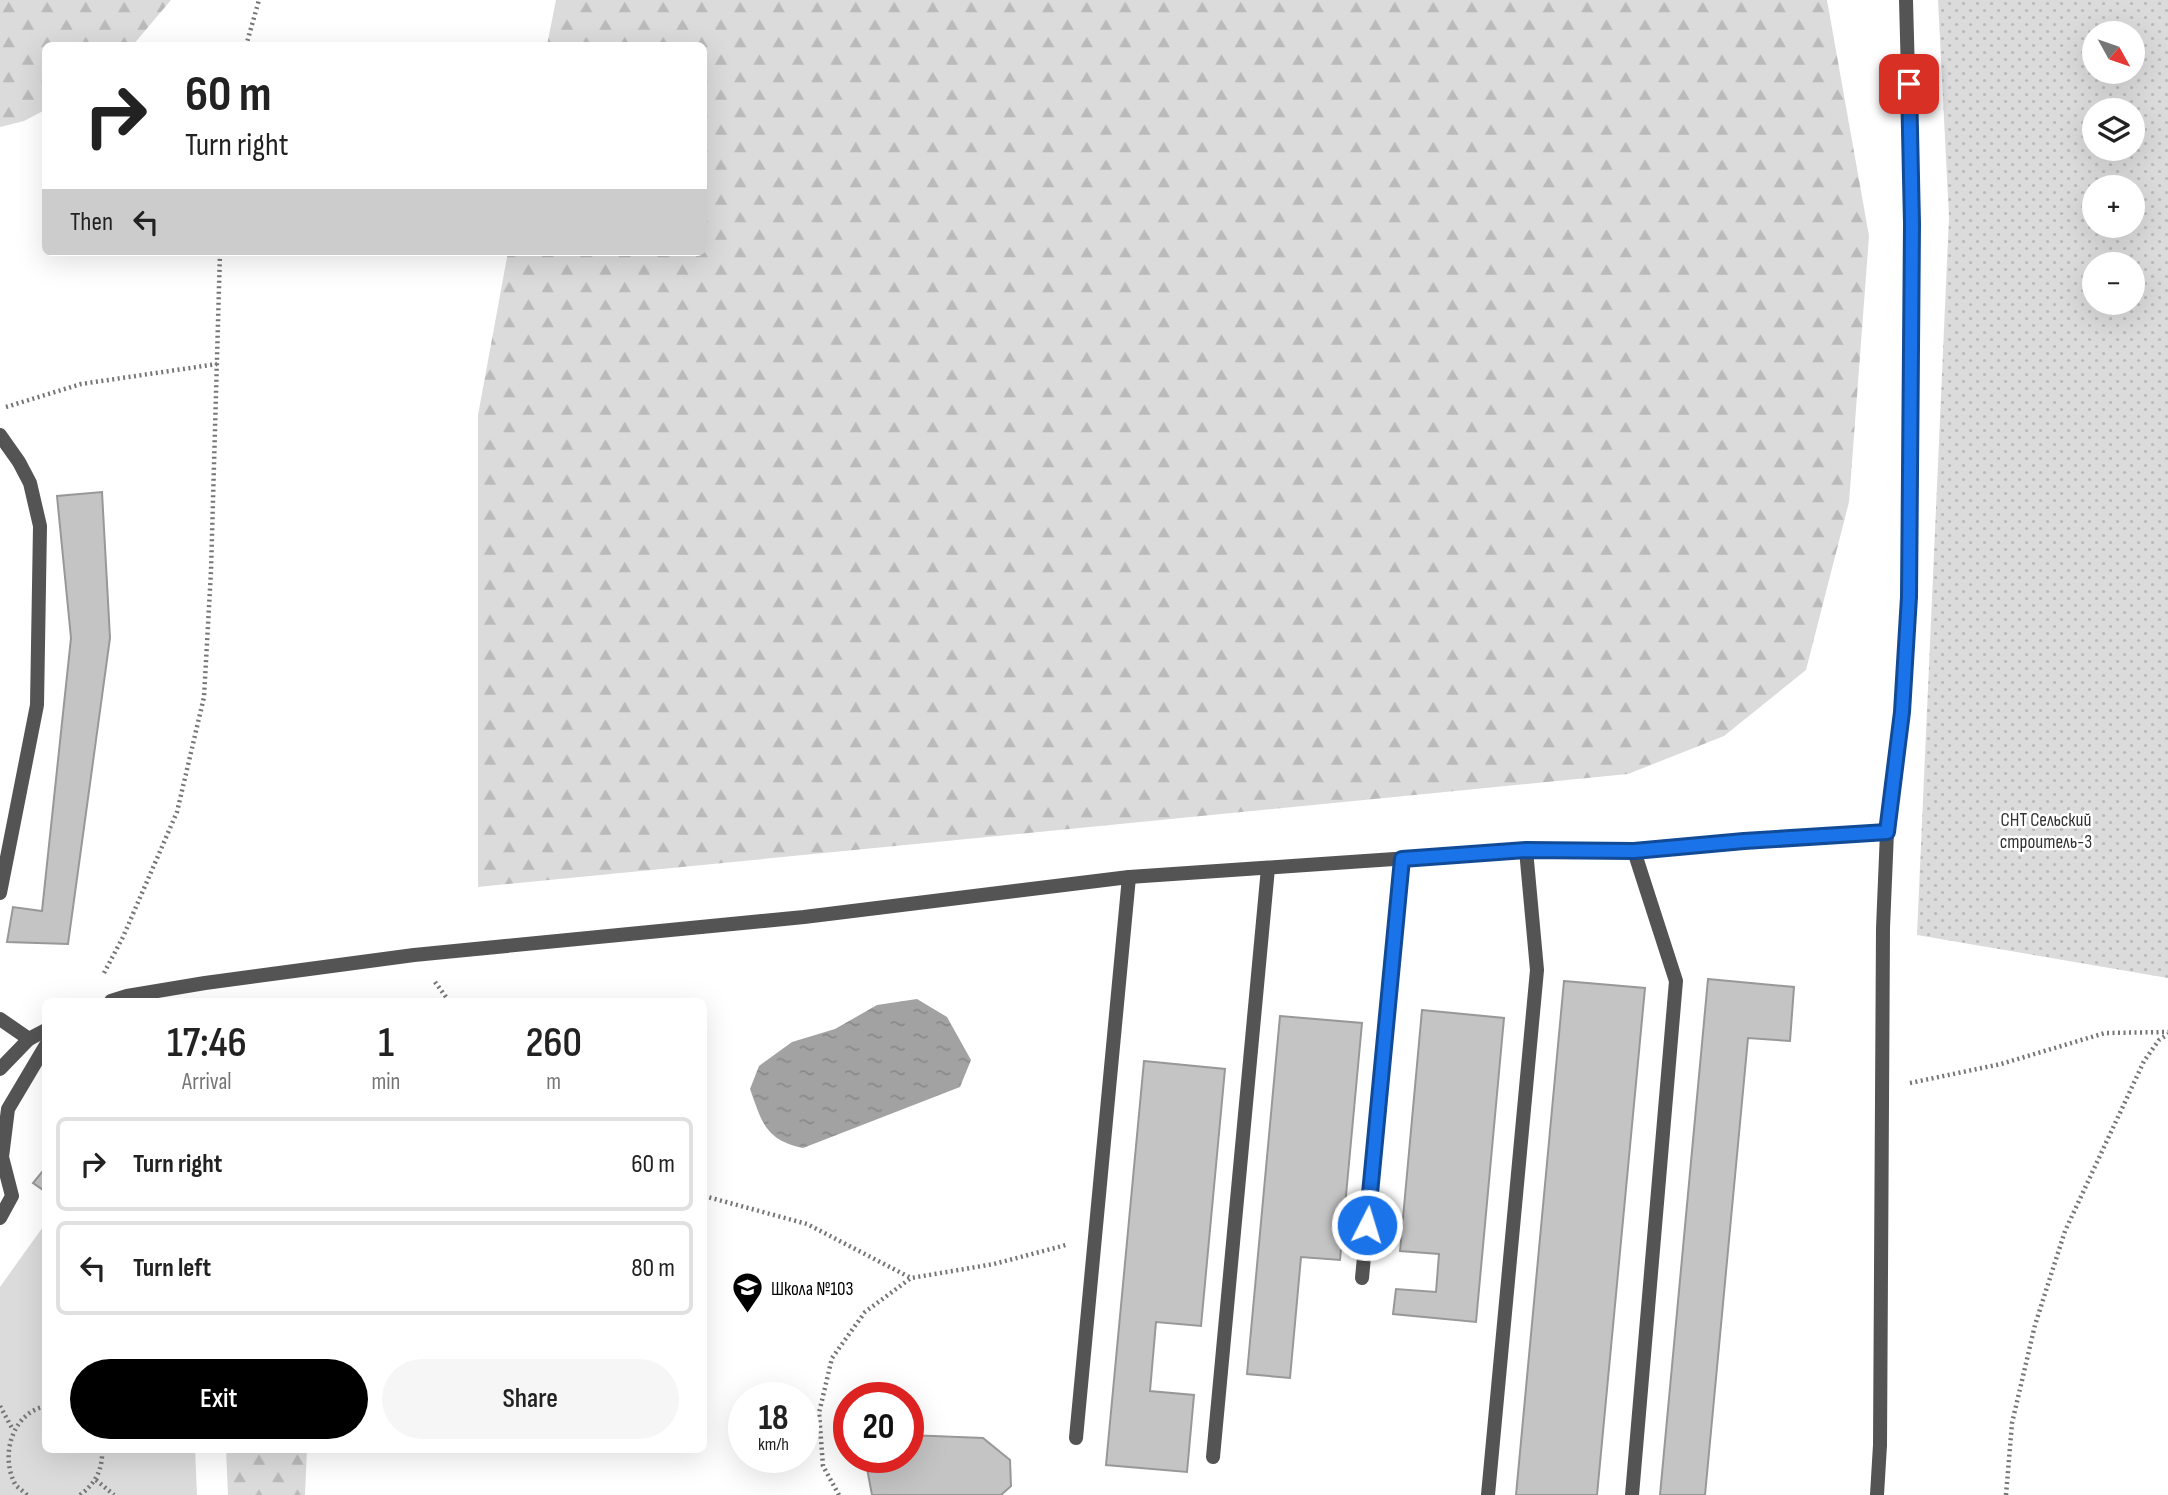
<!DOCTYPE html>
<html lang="en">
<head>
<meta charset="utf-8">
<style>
	body { margin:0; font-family:"Sofia Sans Condensed",sans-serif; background:#f6f6f6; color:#222; height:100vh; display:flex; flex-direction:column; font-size:26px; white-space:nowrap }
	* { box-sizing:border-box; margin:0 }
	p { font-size:23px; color:#767676 }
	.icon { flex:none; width:38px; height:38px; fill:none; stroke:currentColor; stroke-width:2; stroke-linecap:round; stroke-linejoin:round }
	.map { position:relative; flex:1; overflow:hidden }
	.details { position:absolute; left:42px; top:998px; width:665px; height:455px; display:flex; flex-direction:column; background:#fff; border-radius:10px; box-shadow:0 7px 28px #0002 }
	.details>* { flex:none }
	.banner { position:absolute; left:42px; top:42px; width:665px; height:214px; border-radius:10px; box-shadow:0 7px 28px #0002; background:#fff; color:#222; overflow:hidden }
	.needle { width:46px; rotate:130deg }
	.buttons { position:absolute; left:2082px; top:21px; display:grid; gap:14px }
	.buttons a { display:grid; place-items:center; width:63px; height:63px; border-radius:50%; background:#fff; box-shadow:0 7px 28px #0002; font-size:35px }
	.speed { position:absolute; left:728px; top:1382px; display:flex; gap:14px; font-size:35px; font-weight:700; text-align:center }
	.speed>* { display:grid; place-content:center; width:91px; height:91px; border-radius:50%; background:#fff; box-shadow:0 7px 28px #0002; line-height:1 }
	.speed small { font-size:18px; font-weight:400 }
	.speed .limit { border:10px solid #d22; background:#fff; color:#111 }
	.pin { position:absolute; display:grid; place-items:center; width:60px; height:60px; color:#fff; margin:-30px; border-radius:14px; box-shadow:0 4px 10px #0006 }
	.me { position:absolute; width:77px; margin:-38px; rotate:5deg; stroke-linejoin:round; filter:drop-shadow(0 0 5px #0008) }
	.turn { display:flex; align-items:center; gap:24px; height:147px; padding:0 28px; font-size:32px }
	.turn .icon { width:91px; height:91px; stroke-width:2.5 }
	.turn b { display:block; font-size:49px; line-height:60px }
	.then { display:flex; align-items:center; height:66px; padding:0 28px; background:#0003; gap:14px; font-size:26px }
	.eta { display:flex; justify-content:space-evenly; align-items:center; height:119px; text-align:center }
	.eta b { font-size:42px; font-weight:600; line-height:49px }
	.cta { display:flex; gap:14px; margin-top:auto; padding:14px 28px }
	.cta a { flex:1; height:80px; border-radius:42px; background:#000; color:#fff; font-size:28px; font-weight:600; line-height:80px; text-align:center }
	.cta a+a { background:#f6f6f6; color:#222 }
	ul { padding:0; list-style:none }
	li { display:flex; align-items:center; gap:21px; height:94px; margin:0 14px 10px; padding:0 14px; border:4px solid #e0e0e0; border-radius:10px }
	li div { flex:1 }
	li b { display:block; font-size:26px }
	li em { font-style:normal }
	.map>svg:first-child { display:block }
	.green { fill:#dbdbdb }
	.forest { fill:url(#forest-firs) }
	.garden { fill:url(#garden-dots); fill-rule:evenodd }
	.water { fill:url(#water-ripples) }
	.building { fill:#c4c4c4; stroke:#989898; stroke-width:2 }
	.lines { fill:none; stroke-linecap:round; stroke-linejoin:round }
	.path { stroke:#767676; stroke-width:4.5; stroke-dasharray:2 3.5; stroke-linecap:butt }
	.lane { stroke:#545454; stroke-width:14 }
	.street { stroke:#545454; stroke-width:14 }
	.route-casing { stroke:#114b97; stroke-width:18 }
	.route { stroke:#1a73e8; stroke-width:12 }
	.labels { text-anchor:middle; stroke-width:5; stroke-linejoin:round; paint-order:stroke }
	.park-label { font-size:19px; fill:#323232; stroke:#fff }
	.poi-label { font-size:19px; fill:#000; stroke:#fff; text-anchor:start }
</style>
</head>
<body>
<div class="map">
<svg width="2168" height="1495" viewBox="0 0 2168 1495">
	<defs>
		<pattern id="forest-firs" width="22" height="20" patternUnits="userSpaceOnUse" patternTransform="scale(1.75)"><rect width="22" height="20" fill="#dbdbdb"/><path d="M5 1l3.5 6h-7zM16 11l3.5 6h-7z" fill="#bababa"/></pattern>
		<pattern id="garden-dots" width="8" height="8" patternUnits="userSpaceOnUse" patternTransform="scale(1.75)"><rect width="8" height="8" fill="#dbdbdb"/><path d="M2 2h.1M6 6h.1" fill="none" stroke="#bababa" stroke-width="1.8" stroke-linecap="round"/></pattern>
		<pattern id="water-ripples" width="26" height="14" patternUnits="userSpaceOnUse" patternTransform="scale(1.75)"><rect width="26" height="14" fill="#a2a2a2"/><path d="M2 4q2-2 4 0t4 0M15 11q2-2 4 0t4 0" fill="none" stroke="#8a8a8a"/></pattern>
	</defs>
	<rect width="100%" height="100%" fill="#fff"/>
	<path class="green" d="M45,1224L46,1449H195L197,1495H0V1287Z"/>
	<path class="forest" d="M0,0H171L133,45L46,46L45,110L24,121L0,127Z
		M556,0H1827L1869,236L1849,502L1806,670L1724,736L1628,774L478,887V415L508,252H704V46L547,45Z
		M226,1449H307L305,1495H228Z"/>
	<path class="garden" d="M1938,0H2168V978L1917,935L1949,217ZM2095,33H2133V72H2095ZM2095,110H2133V149H2095ZM2095,187H2133V226H2095ZM2095,264H2133V303H2095Z"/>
	<path class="water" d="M917,999L947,1017L971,1060L960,1087L803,1148C765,1140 762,1122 750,1089L759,1066L792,1042L835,1029L877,1005Z"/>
	<path class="building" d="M102,492L110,638L68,944L7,942L13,907L42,911L71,638L57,496Z
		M1708,979L1794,987L1790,1041L1748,1038L1705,1495H1660Z
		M1564,981L1645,988L1597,1495H1516Z
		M1422,1010L1504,1018L1476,1322L1393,1314L1396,1289L1436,1292L1439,1254L1400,1251Z
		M1280,1016L1362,1023L1340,1260L1301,1257L1290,1378L1247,1374Z
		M1144,1061L1225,1069L1201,1326L1156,1322L1150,1391L1194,1395L1187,1472L1106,1465Z
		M46,1167V1192L33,1183Z
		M908,1435L983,1438L1010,1460L1011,1486L1001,1495H872L865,1458H908Z"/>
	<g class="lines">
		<path class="path" d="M246,46L259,0
			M6,407L81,384L217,364
			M104,973L123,937L177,812L204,697L211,571L220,252
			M435,982L449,1001
			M1910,1083L2001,1064L2105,1033L2168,1032
			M704,1196L807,1224L911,1278
			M0,1406L12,1428
			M96,1480L114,1495
			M27,1495C23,1491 18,1488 15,1484C0,1455 12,1413 46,1406
			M80,1495C96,1483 103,1469 102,1449
			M839,1495L823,1466L819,1413L832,1358L865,1312L911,1278L994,1264L1066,1245
			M2006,1495L2012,1423L2035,1325L2065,1231L2144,1061L2159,1040L2168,1034"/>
		<path class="lane" d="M0,435L19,462L30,483L40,526L37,705L0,893
			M0,1019L29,1039
			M0,1218L12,1196L2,1157L8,1109L46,1045
			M1362,1278L1402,859
			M1076,1438L1129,877
			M1213,1457L1268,868
			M1488,1495L1537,970L1526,850
			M1632,1495L1676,981L1634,851"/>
		<path class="street" d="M111,1001L127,996L205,983L414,955L804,917L1129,877L1526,850L1634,851L1744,841L1887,832L1902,712L1909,597L1912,224L1906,0
			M0,1069L29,1039L46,1030
			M1877,1495L1880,1445L1883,928L1887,832"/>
	</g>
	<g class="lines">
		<defs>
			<path id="route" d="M1367,1225L1402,859L1526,850L1634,851L1744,841L1887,832L1902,712L1909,597L1912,224L1909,84"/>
		</defs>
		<use href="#route" class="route-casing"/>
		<use href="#route" class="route"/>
	</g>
	<defs>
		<symbol id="school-pin" viewBox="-11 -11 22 30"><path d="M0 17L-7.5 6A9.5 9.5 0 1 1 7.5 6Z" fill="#000" stroke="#fff"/><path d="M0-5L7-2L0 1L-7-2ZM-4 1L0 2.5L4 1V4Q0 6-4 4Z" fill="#fff"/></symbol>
	</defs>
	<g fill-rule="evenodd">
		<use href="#school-pin" x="730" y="1270" width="35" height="47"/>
	</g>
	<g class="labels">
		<g class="park-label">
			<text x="2046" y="826">СНТ Сельский<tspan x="2046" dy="22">строитель-3</tspan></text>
		</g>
		<g class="poi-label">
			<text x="771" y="1295">Школа №103</text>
		</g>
	</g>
</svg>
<div class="buttons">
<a><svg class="needle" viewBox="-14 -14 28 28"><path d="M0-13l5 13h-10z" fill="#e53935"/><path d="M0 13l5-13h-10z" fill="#767676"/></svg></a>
<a><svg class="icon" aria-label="layers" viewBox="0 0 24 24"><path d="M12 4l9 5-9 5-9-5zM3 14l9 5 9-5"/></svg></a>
<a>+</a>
<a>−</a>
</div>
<div class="speed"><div>18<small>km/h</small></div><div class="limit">20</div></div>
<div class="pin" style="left:1909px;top:84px;background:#d93025"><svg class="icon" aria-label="arrive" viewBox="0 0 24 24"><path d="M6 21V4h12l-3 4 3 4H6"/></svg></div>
<svg class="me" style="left:1367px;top:1225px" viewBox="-20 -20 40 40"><circle r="17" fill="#1a73e8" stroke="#fff" stroke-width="3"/><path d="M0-11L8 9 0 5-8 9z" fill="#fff"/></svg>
<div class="banner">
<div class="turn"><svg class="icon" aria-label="right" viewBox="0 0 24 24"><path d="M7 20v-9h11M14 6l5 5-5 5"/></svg><div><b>60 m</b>Turn right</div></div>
<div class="then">Then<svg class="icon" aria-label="left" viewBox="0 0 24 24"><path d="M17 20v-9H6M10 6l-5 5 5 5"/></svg></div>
</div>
<section class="details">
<div class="eta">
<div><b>17:46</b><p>Arrival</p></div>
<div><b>1</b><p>min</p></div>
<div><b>260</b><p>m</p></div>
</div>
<ul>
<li><svg class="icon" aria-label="right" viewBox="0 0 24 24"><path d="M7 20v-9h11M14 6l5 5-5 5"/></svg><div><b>Turn right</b></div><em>60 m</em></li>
<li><svg class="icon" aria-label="left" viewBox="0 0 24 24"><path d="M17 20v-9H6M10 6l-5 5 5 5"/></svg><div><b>Turn left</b></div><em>80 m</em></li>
</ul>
<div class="cta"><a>Exit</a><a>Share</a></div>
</section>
</div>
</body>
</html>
